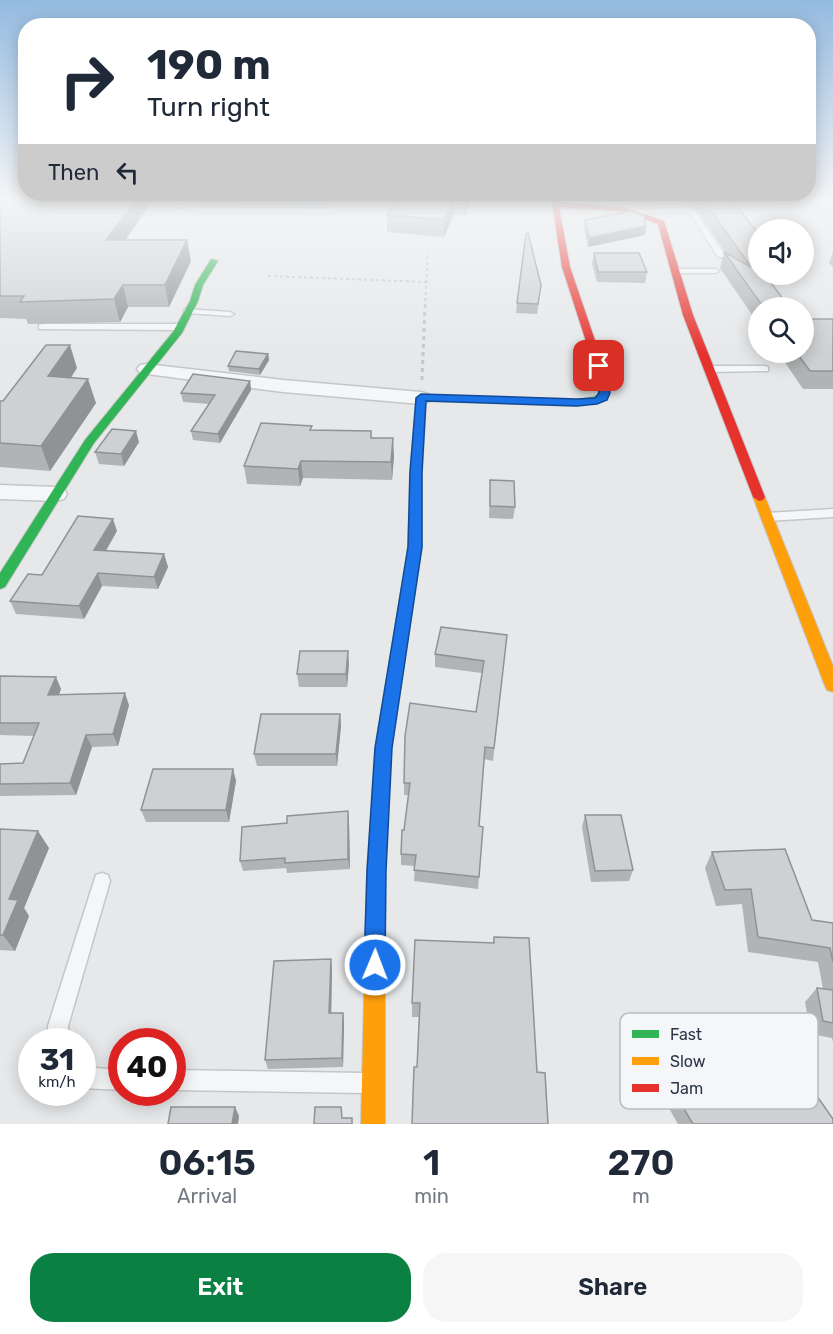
<!DOCTYPE html>
<html lang="en">
<head>
<meta charset="utf-8">
<style>
	body { margin:0; font-family:Rubik,sans-serif; background:#f6f6f7; color:#1f2937; height:100vh; display:flex; flex-direction:column; font-size:22px; white-space:nowrap }
	* { box-sizing:border-box; margin:0 }
	p { font-size:20px; color:#747a83 }
	.icon { flex:none; width:33px; height:33px; fill:none; stroke:currentColor; stroke-width:2; stroke-linecap:round; stroke-linejoin:round }
	.map { position:relative; height:1124px; overflow:hidden }
	.drawer { display:flex; flex-direction:column; background:#fff; flex:1 }
	.drawer>* { flex:none }
	.guide { position:absolute; left:18px; top:18px; width:798px; height:183px; border-radius:24px; box-shadow:0 3px 15px #0003; background:#fff; color:#1f2937; overflow:hidden }
	.tools { position:absolute; left:748px; top:219px; display:grid; gap:12px }
	.tools a { display:grid; place-items:center; width:66px; height:66px; border-radius:50%; background:#fff; box-shadow:0 3px 15px #0003; font-size:30px }
	.speed { position:absolute; left:18px; top:1028px; display:flex; gap:12px; font-size:30px; font-weight:700; text-align:center }
	.speed>* { display:grid; place-content:center; width:78px; height:78px; border-radius:50%; background:#fff; box-shadow:0 3px 15px #0003; line-height:1 }
	.speed small { font-size:15px; font-weight:400 }
	.speed .limit { border:9px solid #d22; background:#fff; color:#111 }
	.pin { position:absolute; display:grid; place-items:center; width:51px; height:51px; color:#fff; margin:-26px; border-radius:12px; box-shadow:0 3px 9px #0006 }
	.me { position:absolute; width:66px; margin:-33px; rotate:1deg; stroke-linejoin:round; filter:drop-shadow(0 0 4px #0008) }
	.turn { display:flex; align-items:center; gap:21px; height:126px; padding:0 30px; font-size:27px }
	.turn .icon { width:78px; height:78px; stroke-width:2.5 }
	.turn b { display:block; font-size:42px; line-height:51px }
	.then { display:flex; align-items:center; height:57px; padding:0 30px; background:#0003; gap:12px; font-size:22px }
	.eta { display:flex; justify-content:space-evenly; align-items:center; height:102px; text-align:center }
	.eta b { font-size:36px; font-weight:600; line-height:42px }
	.action { display:flex; gap:12px; margin-top:auto; padding:12px 30px }
	.action a { flex:1; height:69px; border-radius:24px; background:#0b8043; color:#fff; font-size:24px; font-weight:600; line-height:69px; text-align:center }
	.action a+a { background:#f6f6f7; color:#1f2937 }
	.map>svg:first-child { display:block }
	.lines { fill:none; stroke-linecap:round; stroke-linejoin:round }
	.lane-casing { stroke:#c4c6c8; stroke-width:3 }
	.street-casing { stroke:#c4c6c8; stroke-width:3 }
	.fast-casing { stroke:#c4c6c8; stroke-width:2 }
	.slow-casing { stroke:#c4c6c8; stroke-width:2 }
	.jam-casing { stroke:#c4c6c8; stroke-width:2 }
	.path-far1 { stroke:#c5c6ca; stroke-width:2; stroke-dasharray:3 3; stroke-linecap:butt }
	.path { stroke:#c5c6ca; stroke-width:3; stroke-dasharray:4 4; stroke-linecap:butt }
	.lane { fill:#f5f6f7; fill-rule:evenodd }
	.street { fill:#f5f6f7; fill-rule:evenodd }
	.fast { fill:#30b455; fill-rule:evenodd }
	.slow { fill:#ff9f0a; fill-rule:evenodd }
	.jam { fill:#e5322d; fill-rule:evenodd }
	.wall { fill:#b1b3b5 }
	.shaded-wall { fill:#909294 }
	.building { fill:#ced0d3; stroke:#909294; stroke-width:1.5 }
	.route { fill:#1a73e8; stroke:#114b97; stroke-width:1.5 }
	.key { fill:#f4f6f9; stroke:#b8bcc3; stroke-width:1.5 }
	.key-label { font-size:16px; fill:#2b3445 }
</style>
</head>
<body>
<div class="map">
<svg width="833" height="1124" viewBox="0 0 833 1124">
	<rect width="100%" height="100%" fill="#e6e8ea"/>
	<g class="lines">
		<defs>
			<path id="lane" d="M170,197H176L175,203L191,207L324,209L346,206L353,197H359L350,209L324,213L191,211L169,205Z
				M683,208L695,212L725,255L724,257H718L691,214L683,212L637,214L634,212L637,210Z
				M673,269H715L719,271L715,273H673Z
				M185,309L230,312L234,314L230,316L188,313L184,311Z
				M42,324H178L182,327L178,330L39,329V325Z
				M765,366L768,367V371L709,372L704,369L709,366Z
				M833,509V517L767,521L761,517L767,513Z
				M102,873L108,875L110,881L68,1026V1041H48V1026L94,881L96,875Z
				M82,1067L122,1070V1090L82,1088Z
				M172,1070L363,1073L370,1076L373,1083L370,1090L363,1093L172,1090Z"/>
			<path id="street" d="M146,364L283,380L421,392L428,394L430,398L428,402L421,404L283,392L140,373L137,369L140,365Z
				M0,485L56,487L64,489L67,494L64,499L56,501L0,499Z"/>
			<path id="fast" d="M211,259L218,261L203,285L198,301L182,333L94,443L5,587L0,589V573L85,440L173,332L190,301L195,285Z
				M597,358L602,361L609,383L607,400L577,406L426,401L422,472V547L407,641L405,645H395L393,641L408,547L410,472L417,396L577,400L598,396L599,383L592,361Z"/>
			<path id="slow" d="M759,493L765,497L833,666V692L827,690L825,686L753,497Z
				M400,635L405,637L407,641L391,748L385,871V1124H361L367,871L375,748L393,641L395,637Z"/>
			<path id="jam" d="M551,197H557L558,202L623,207L664,221L693,315L765,497L763,500L759,501L753,497L683,315L658,224L622,211L559,207L570,267L602,361L601,363H593L562,267Z"/>
		</defs>
		<use href="#lane" class="lane-casing"/>
		<use href="#street" class="street-casing"/>
		<use href="#fast" class="fast-casing"/>
		<use href="#slow" class="slow-casing"/>
		<use href="#jam" class="jam-casing"/>
		<path class="path-far1" d="M268,276L426,282
			M425,307L428,252"/>
		<path class="path" d="M422,380L425,306"/>
		<use href="#lane" class="lane"/>
		<use href="#street" class="street"/>
		<use href="#fast" class="fast"/>
		<use href="#slow" class="slow"/>
		<use href="#jam" class="jam"/>
	</g>
	<path class="wall" d="M0,197H155L125,240L191,261L169,307H128L120,322L28,324L26,319L0,318Z
		M194,197H327L325,206L196,205Z
		M398,197H473L465,215L454,214L444,237L387,232V215Z
		M644,197H729L759,234V274H792L789,284H772L790,308H759V325L720,268L724,252L726,253L697,211L682,200H646Z
		M585,220L646,226L645,235L588,247L584,229Z
		M833,252V267L829,263Z
		M594,253L647,272L645,283L597,282L592,263Z
		M541,285L537,314L516,313L517,303Z
		M833,319V389H803L778,352H804Z
		M268,354L269,360L260,375L229,371L228,366Z
		M77,368L71,378L96,403L50,471L0,467V401H3Z
		M250,381L251,390L220,443L193,440L191,431L209,404L183,402L181,393Z
		M312,430L371,431L372,438L394,456L392,480L303,478L300,486L247,484L244,466Z
		M139,442L124,466L99,464L95,452Z
		M490,480L515,507L513,519L489,518Z
		M117,531L106,551L164,554L168,567L158,589L102,586L84,619L16,614L10,601L42,575Z
		M507,635L493,761L484,759L479,826L483,827L478,889L414,881L415,866L401,865V854L409,795H404V783L476,712L482,673L435,667V654Z
		M349,663L347,687H299L297,674Z
		M0,676L61,689L59,695L129,705L118,746L92,747L76,795L0,796V764L23,763L34,736L0,735Z
		M340,714L341,726L337,766H257L254,754Z
		M233,769L236,781L229,822H146L141,810Z
		M585,815L633,870L629,881L591,882L582,827Z
		M349,822L350,869L287,873L286,868L243,871L240,861Z
		M0,829L49,848L24,908L29,916L15,951L0,950Z
		M712,852L812,920L833,923V1042L832,1038L811,1034L805,1002L817,988L823,989L818,962L748,952L742,904L716,906L705,868Z
		M494,937L529,938L417,1067L419,1017H412V1003L493,943Z
		M332,969L331,1013H343L344,1023L343,1067L268,1069L265,1060Z
		M665,1077L707,1086L833,1124H678L658,1089Z"/>
	<path class="shaded-wall" d="M138,197H155L111,261L106,240Z
		M324,197H327L325,206Z
		M454,197V214L444,237V220Z
		M467,197H473L465,215L466,198Z
		M646,226L645,235L588,247L589,238Z
		M187,240L191,261L169,307L165,285Z
		M123,285L128,307L120,322L114,299Z
		M70,345L77,368L56,399L48,376Z
		M268,354L269,360L260,375L259,369Z
		M88,379L96,403L50,471L41,446Z
		M250,381L251,390L220,443L218,434Z
		M136,431L139,442L124,466L121,454Z
		M393,438L394,456L392,480L391,462Z
		M301,461L303,478L300,486L298,469Z
		M113,519L117,531L99,562L94,550Z
		M164,554L168,567L158,589L154,577Z
		M98,573L102,586L84,619L79,606Z
		M348,651L349,663L347,687L346,674Z
		M56,677L61,689L54,708L48,695Z
		M125,693L129,705L118,746L113,734Z
		M340,714L341,726L337,766L336,754Z
		M86,735L92,747L76,795L70,783Z
		M233,769L236,781L229,822L226,810Z
		M348,811L349,822L350,869L348,859Z
		M38,831L49,848L24,908L29,916L15,951L3,935L9,899Z
		M331,959L332,969L331,1023L329,1013Z
		M343,1013L344,1023L343,1067L342,1058Z
		M235,1107L239,1116L238,1124H232Z"/>
	<path class="building" d="M0,197H138L106,240H187L165,285H123L114,299L20,302L24,296H0Z
		M398,197H467L466,198L454,197L444,220L387,215Z
		M701,197H729L759,234V268H753L759,271V274L765,275L790,308H764L724,252L751,267Z
		M631,211L644,216L646,226L589,238L585,220Z
		M528,233L541,285L538,304L517,303L526,234Z
		M594,253H639L647,272H598Z
		M804,319H833V371H810L796,352H804Z
		M46,345H70L48,376L88,379L41,446L0,443V401H3Z
		M236,351L268,354L259,369L228,366Z
		M193,374L250,381L218,434L191,431L215,395L181,393Z
		M261,423L312,426L310,430L371,431V438H393L391,462L301,461L298,469L244,466Z
		M112,429L136,431L121,454L95,452Z
		M490,480L514,481L515,507L490,506Z
		M78,516L113,519L94,550L164,554L154,577L98,573L79,606L10,601L28,574L42,575Z
		M441,627L507,635L494,748L485,747L479,826L483,827L479,877L414,870L416,855L401,854L402,830H404L410,783H404L405,736L410,703L476,712L484,661L435,654Z
		M300,651H348L346,674H297Z
		M0,676L56,677L48,695L125,693L113,734L86,735L70,783L0,784V764L23,763L39,723H0Z
		M261,714H340L336,754H254Z
		M153,769H233L226,810H141Z
		M348,811V859L285,863V858L240,861L242,827L287,823V816Z
		M585,815H621L633,870L595,871Z
		M0,829L38,831L9,899L18,900L3,935H0Z
		M785,849L812,920L833,923V962L830,948L758,937L751,889L725,890L712,852Z
		M494,937L529,938L537,1072L545,1073L548,1124H412L414,1067H417L420,1003H412L415,940L494,943Z
		M331,959L329,1013H343L342,1058L265,1060L274,961Z
		M817,988L833,990V1023L823,1021Z
		M780,1043L833,1119V1124H693L665,1077L692,1062L707,1086Z
		M171,1107H235L232,1124H168Z
		M315,1107H341L342,1118H352V1124H314Z"/>
	<linearGradient id="sky" x2="0" y2="1"><stop stop-color="#93bae0"/><stop offset="0.56" stop-color="#f4f5f6"/><stop offset="1" stop-color="#f4f5f6" stop-opacity="0"/></linearGradient>
	<rect width="833" height="354" fill="url(#sky)"/>
	<path class="route" d="M599,363L604,366L610,393L607,400L597,404L577,406L426,401L422,472V547L392,748L386,871L385,965L382,972L375,975L367,972L364,965L367,871L375,748L408,547L410,472L416,398L421,394L577,399L595,398L599,393L594,366Z"/>
	<rect x="620" y="1013" width="198" height="96" rx="9" class="key"/>
	<rect x="632" y="1030" width="27" height="8" fill="#30b455"/>
	<rect x="632" y="1057" width="27" height="8" fill="#ff9f0a"/>
	<rect x="632" y="1084" width="27" height="8" fill="#e5322d"/>
	<g class="key-label">
		<text x="670" y="1040">Fast</text>
		<text x="670" y="1067">Slow</text>
		<text x="670" y="1094">Jam</text>
	</g>
</svg>
<div class="tools">
<a><svg class="icon" aria-label="sound" viewBox="0 0 24 24"><path d="M4 9h4l5-4v14l-5-4H4zM17 9q2 3 0 6"/></svg></a>
<a><svg class="icon" aria-label="search" viewBox="0 0 24 24"><circle cx="10" cy="10" r="6"/><path d="M15 15l6 6"/></svg></a>
</div>
<div class="speed"><div>31<small>km/h</small></div><div class="limit">40</div></div>
<div class="pin" style="left:599px;top:366px;background:#d93025"><svg class="icon" aria-label="arrive" viewBox="0 0 24 24"><path d="M6 21V4h12l-3 4 3 4H6"/></svg></div>
<svg class="me" style="left:375px;top:965px" viewBox="-20 -20 40 40"><circle r="17" fill="#1a73e8" stroke="#fff" stroke-width="3"/><path d="M0-11L8 9 0 5-8 9z" fill="#fff"/></svg>
<div class="guide">
<div class="turn"><svg class="icon" aria-label="right" viewBox="0 0 24 24"><path d="M7 20v-9h11M14 6l5 5-5 5"/></svg><div><b>190 m</b>Turn right</div></div>
<div class="then">Then<svg class="icon" aria-label="left" viewBox="0 0 24 24"><path d="M17 20v-9H6M10 6l-5 5 5 5"/></svg></div>
</div>
</div>
<section class="drawer">
<div class="eta">
<div><b>06:15</b><p>Arrival</p></div>
<div><b>1</b><p>min</p></div>
<div><b>270</b><p>m</p></div>
</div>
<div class="action"><a>Exit</a><a>Share</a></div>
</section>
</body>
</html>
